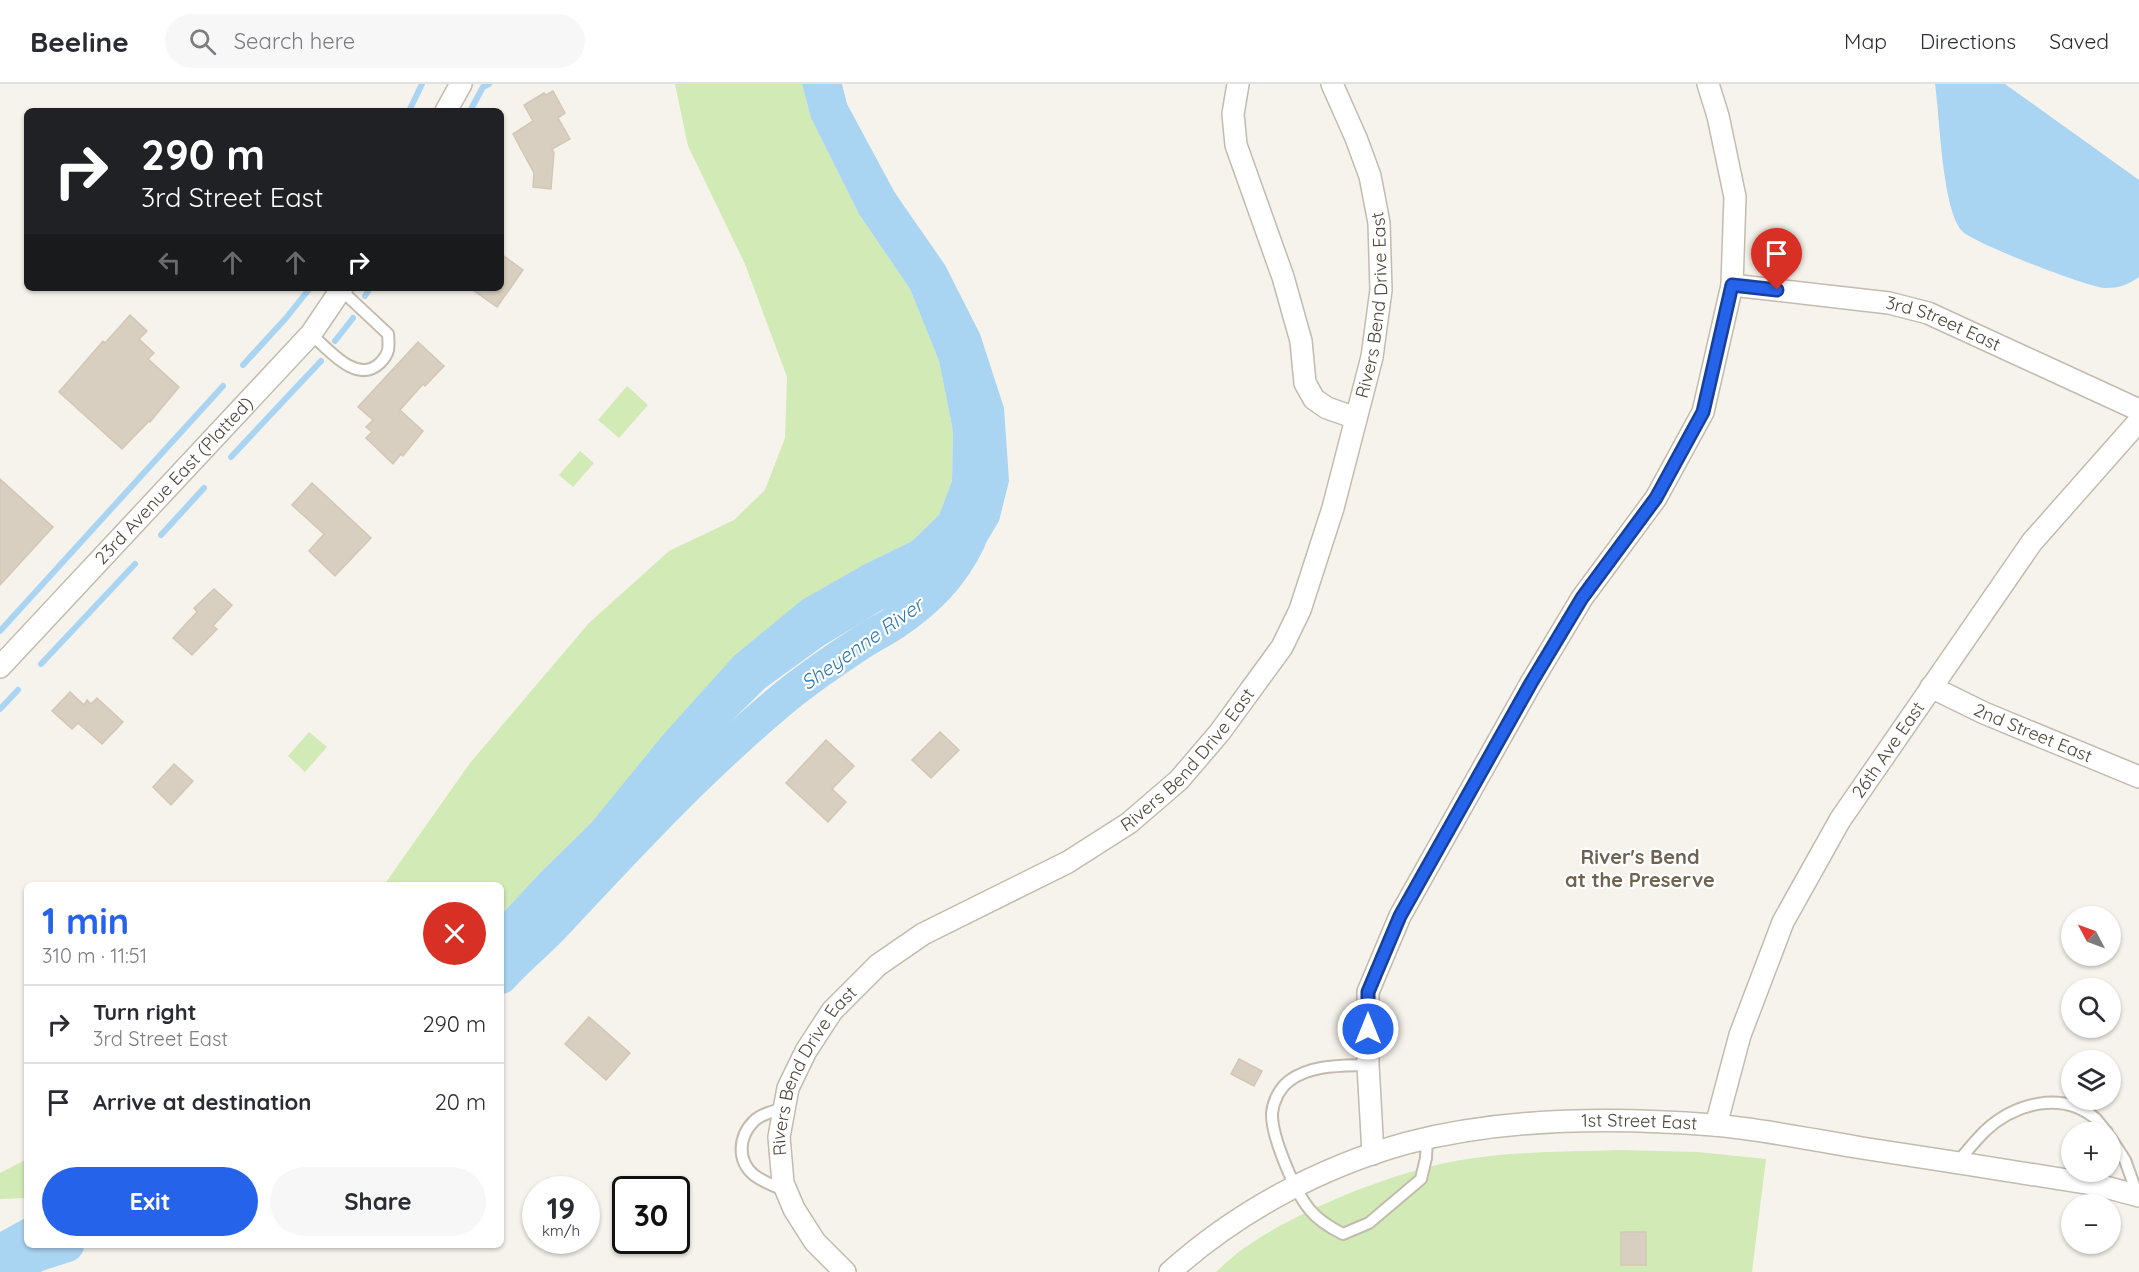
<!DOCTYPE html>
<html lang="en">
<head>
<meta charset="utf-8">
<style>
	body { margin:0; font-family:Quicksand,sans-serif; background:#f7f7f7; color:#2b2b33; height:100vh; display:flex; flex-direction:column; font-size:22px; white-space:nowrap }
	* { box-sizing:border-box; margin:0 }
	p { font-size:20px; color:#7c7c81 }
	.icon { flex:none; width:33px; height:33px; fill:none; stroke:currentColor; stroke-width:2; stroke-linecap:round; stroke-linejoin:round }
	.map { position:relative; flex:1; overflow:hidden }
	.drawer { position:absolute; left:24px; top:798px; width:480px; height:366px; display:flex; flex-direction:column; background:#fff; border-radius:9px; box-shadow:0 2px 4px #0004 }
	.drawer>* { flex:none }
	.banner { position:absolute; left:24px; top:24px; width:480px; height:183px; border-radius:9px; box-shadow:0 2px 4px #0004; background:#202124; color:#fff; overflow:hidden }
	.needle { width:39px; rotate:311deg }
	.tools { position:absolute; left:2061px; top:822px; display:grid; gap:12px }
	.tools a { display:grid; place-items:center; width:60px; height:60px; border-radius:50%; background:#fff; box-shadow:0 2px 4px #0004; font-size:30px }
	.speed { position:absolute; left:522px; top:1092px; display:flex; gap:12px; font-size:30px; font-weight:700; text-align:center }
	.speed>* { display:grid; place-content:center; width:78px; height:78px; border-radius:50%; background:#fff; box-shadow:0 2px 4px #0004; line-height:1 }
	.speed small { font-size:15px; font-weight:400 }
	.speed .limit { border:3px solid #111; border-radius:9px; background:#fff; color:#111 }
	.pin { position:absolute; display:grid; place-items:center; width:51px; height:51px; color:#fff; margin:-62px -26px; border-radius:50% 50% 50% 0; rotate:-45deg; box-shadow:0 0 6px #0007 }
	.pin .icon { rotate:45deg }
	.me { position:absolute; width:66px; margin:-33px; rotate:0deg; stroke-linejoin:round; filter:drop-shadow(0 0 4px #0008) }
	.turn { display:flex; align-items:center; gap:21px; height:126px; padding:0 18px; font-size:27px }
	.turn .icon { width:78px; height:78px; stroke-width:2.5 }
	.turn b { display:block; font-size:42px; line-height:51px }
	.lanes { display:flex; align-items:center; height:57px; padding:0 18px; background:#0003; justify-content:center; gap:30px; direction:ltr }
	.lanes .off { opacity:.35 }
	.round { display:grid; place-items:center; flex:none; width:63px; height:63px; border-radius:32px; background:#f7f7f7 }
	.summary { display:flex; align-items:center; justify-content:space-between; height:102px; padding:0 18px }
	h1 { font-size:36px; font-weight:700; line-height:45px; color:#2563eb }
	.cta { display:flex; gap:12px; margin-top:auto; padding:12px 18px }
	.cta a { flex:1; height:69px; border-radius:36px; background:#2563eb; color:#fff; font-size:24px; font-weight:700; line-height:69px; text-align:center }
	.cta a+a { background:#f7f7f7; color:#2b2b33 }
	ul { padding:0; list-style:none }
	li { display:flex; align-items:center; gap:18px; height:78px; padding:0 18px; border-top:2px solid #e1e1e2 }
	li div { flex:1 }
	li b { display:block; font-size:22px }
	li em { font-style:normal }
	header { display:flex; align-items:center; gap:36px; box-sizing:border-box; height:84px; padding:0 30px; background:#fff; border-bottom:2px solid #e1e1e2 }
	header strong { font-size:28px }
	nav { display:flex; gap:33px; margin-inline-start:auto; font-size:21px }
	.search { width:420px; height:54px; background:#f7f7f7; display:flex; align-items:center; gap:15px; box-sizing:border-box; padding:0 21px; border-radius:33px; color:#7c7c81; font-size:22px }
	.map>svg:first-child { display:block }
	.green { fill:#d2eab5 }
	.water { fill:#a9d4f2 }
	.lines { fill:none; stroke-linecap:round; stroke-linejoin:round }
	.stream { stroke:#a9d4f2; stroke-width:6 }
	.river { stroke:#a9d4f2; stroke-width:34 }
	.building { fill:#d8cfc1; stroke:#d3c7b4; stroke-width:1.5 }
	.service-casing { stroke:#c2bbae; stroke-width:14 }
	.minor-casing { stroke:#c2bbae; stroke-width:24 }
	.service { stroke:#fff; stroke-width:10 }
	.minor { stroke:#fff; stroke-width:21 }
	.route-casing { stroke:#184099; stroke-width:15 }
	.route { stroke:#2563eb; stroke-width:10 }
	.labels { text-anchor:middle; stroke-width:4.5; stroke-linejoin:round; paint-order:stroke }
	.street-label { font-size:18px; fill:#4b4439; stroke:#fff }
	.water-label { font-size:20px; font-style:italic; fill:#2e7ab2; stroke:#fff }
	.neighbourhood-label { font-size:20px; font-weight:bold; fill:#6e6250; stroke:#fff }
</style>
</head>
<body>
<header>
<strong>Beeline</strong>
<div class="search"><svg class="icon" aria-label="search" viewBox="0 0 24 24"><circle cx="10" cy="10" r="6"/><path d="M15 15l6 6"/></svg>Search here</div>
<nav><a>Map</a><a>Directions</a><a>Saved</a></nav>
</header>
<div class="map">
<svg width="2139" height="1188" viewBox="0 0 2139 1188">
	<rect width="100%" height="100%" fill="#f6f3ec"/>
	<path class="green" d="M675,0H802L811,34L859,130L910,205L939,277L953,347L952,397L939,431L912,457L867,479L592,738L540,789L501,831V801H384L470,679L589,539L669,467L734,436L765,406L785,354L787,293L745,180L688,62Z
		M627,302L648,321L619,354L598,336Z
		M580,367L594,379L573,403L559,391Z
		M309,648L327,663L305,688L288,672Z
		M1620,1066L1698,1068L1766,1075L1752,1188H1216C1225,1180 1234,1171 1244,1164C1297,1127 1386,1091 1450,1078C1506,1067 1563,1068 1620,1066Z
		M27,1075V1114L0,1115V1089Z"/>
	<path class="water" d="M802,0H842L847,20L895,109L945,181L980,250L1004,324L1009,397L999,437L978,472L937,500L882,526L823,562L765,604L689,679L616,760L566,819L530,878L501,907V831L540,789L592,738L663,651L734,572L802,516L867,479L912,457L939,431L952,397L953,347L939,277L910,205L859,130L811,34Z
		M1935,0H2005L2139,96V193C2128,201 2119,204 2105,204C2089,204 1971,158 1962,147C1942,125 1940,33 1935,0Z
		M27,1133V1161H49L0,1184V1148Z"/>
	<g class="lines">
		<path class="stream" d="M409,27L422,0
			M470,27L483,3L489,0
			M365,212L370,204
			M335,257L353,234
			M243,281L286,234L310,204
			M231,373L321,277
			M161,451L204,404
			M0,547L223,302
			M41,580L135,480
			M0,625L18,606"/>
		<path class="river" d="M501,893C517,875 536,860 553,842C625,765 697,687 778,619C806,595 836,575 867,555C876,549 886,545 894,539C927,517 952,492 969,456
			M0,1186L18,1180L39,1170L67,1161"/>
	</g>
	<path class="building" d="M553,7L565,29L558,34L570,55L552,65L554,69L551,105L533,103L534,89L513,50L533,37L524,21L544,9L546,11Z
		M501,170L523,186L497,223L470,204H501Z
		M130,231L147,247L139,255L154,269L148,275L179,303L150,338L149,337L122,365L59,308L103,257L105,259Z
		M418,258L444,282L425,302L423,300L400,326L423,347L403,372L401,370L393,380L366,354L372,348L366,343L373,336L358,323Z
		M0,395L53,443L0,501Z
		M312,399L371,454L335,492L309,467L324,450L292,421Z
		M214,505L232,521L213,542L217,545L192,571L173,554L197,528L194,524Z
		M70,608L84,621L87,616L91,620L97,614L123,638L102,660L78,639L72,645L52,627Z
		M940,648L959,666L931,694L912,676Z
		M826,656L854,682L832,705L846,718L828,738L786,699Z
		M174,680L193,697L171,721L153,703Z
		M589,933L630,969L606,996L565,960Z
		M1239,975L1262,987L1254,1002L1231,990Z
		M1621,1148H1646V1181H1621Z"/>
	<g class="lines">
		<defs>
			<path id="service" d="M311,250C329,266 357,301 380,279C390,269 389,263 388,250L341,206
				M1368,981C1342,982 1311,980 1289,997C1280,1004 1273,1017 1272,1029C1271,1052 1295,1108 1310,1126C1319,1137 1331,1144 1343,1150L1369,1139L1421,1095L1426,1074L1427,1055
				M784,1024C774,1027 761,1030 754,1037C738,1053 737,1077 754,1091C763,1098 774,1102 784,1106
				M2110,1053L2125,1076L2138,1112
				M1957,1079C1966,1068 1975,1057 1985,1047C2014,1020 2061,1006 2095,1034C2099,1038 2103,1044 2107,1048"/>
			<g id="minor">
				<path d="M1238,0L1233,30L1236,61L1283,193L1301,257L1305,299L1314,315L1327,324L1356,334"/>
				<path d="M446,27L461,0"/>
				<path id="s1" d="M1732,201L1889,219L1928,229L2139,326"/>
				<path id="s2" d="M0,583L311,250L342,204"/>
				<path id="s3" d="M1931,603L1984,629L2139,693"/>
				<path id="s4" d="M1716,1041L1740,951L1783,838L1840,736L2032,458L2139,337"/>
				<path d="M1373,1070L1368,981V908L1400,832L1531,599L1582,514L1656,414L1703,328L1732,201L1735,113L1718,32L1708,0"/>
				<path id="s5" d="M845,1188L815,1158L794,1125L783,1099L779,1053L788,1004L806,967L832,927L878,881L923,850L1068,778L1129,739L1179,696L1220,648L1282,563L1300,526L1333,424L1372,273L1381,206L1379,139L1370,92L1356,54L1332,0"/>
				<path id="s6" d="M1170,1188C1237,1128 1320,1083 1407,1059C1503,1034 1615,1033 1713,1041C1762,1045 1813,1056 1862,1064C1941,1076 2019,1088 2098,1101L2139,1112"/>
			</g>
		</defs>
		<use href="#service" class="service-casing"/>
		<use href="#minor" class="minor-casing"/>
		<use href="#service" class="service"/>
		<use href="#minor" class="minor"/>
	</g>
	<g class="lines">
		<defs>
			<path id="route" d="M1368,945V908L1400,832L1531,599L1582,514L1656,414L1703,328L1732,201L1777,206"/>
		</defs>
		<use href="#route" class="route-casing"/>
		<use href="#route" class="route"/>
	</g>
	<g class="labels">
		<g class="street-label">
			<text dy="6" stroke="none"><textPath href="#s5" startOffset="1239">Rivers Bend Drive East</textPath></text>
			<text dy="6" stroke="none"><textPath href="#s1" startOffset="216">3rd Street East</textPath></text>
			<text dy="6" stroke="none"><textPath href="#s2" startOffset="255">23rd Avenue East (Platted)</textPath></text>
			<text dy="6" stroke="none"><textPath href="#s3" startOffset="112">2nd Street East</textPath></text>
			<text dy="6" stroke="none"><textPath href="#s4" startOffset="416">26th Ave East</textPath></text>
			<text dy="6" stroke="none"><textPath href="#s5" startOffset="735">Rivers Bend Drive East</textPath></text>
			<text dy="6" stroke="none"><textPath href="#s5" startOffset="231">Rivers Bend Drive East</textPath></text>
			<text dy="6" stroke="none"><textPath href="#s6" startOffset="506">1st Street East</textPath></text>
		</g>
		<g class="water-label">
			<text transform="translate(862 560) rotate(-35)" y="7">Sheyenne River</text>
		</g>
		<g class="neighbourhood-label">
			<text x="1640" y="780">River's Bend<tspan x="1640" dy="23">at the Preserve</tspan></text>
		</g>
	</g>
</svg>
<div class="tools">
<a><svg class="needle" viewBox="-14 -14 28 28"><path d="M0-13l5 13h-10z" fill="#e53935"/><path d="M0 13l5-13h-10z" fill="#7c7c81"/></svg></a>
<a><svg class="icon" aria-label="search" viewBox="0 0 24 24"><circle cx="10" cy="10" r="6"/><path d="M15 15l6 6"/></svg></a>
<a><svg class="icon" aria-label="layers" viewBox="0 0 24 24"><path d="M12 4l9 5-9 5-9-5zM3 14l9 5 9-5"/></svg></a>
<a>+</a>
<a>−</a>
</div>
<div class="speed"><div>19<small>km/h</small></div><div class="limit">30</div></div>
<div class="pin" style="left:1777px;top:206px;background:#d93025"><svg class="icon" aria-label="arrive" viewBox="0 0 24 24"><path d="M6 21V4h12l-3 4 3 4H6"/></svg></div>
<svg class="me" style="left:1368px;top:945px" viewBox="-20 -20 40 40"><circle r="17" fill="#2563eb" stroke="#fff" stroke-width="3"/><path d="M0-11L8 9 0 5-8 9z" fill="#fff"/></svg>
<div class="banner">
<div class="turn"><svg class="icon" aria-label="right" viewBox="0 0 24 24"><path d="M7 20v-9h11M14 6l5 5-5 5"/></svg><div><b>290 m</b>3rd Street East</div></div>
<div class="lanes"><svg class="icon off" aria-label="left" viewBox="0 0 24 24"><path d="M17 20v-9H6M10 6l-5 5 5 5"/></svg><svg class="icon off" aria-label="ahead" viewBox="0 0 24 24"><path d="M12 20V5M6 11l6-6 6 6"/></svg><svg class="icon off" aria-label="ahead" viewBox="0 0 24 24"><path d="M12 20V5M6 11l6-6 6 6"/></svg><svg class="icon" aria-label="right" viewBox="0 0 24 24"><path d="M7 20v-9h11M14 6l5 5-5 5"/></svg></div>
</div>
<section class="drawer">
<div class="summary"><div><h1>1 min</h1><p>310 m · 11:51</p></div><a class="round" style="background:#d93025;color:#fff"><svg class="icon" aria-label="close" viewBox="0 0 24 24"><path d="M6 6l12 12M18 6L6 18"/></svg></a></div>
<ul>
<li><svg class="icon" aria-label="right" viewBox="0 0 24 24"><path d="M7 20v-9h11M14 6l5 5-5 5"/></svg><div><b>Turn right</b><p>3rd Street East</p></div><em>290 m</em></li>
<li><svg class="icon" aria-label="arrive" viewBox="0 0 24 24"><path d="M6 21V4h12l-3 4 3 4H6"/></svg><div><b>Arrive at destination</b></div><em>20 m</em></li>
</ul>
<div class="cta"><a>Exit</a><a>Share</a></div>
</section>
</div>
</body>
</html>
